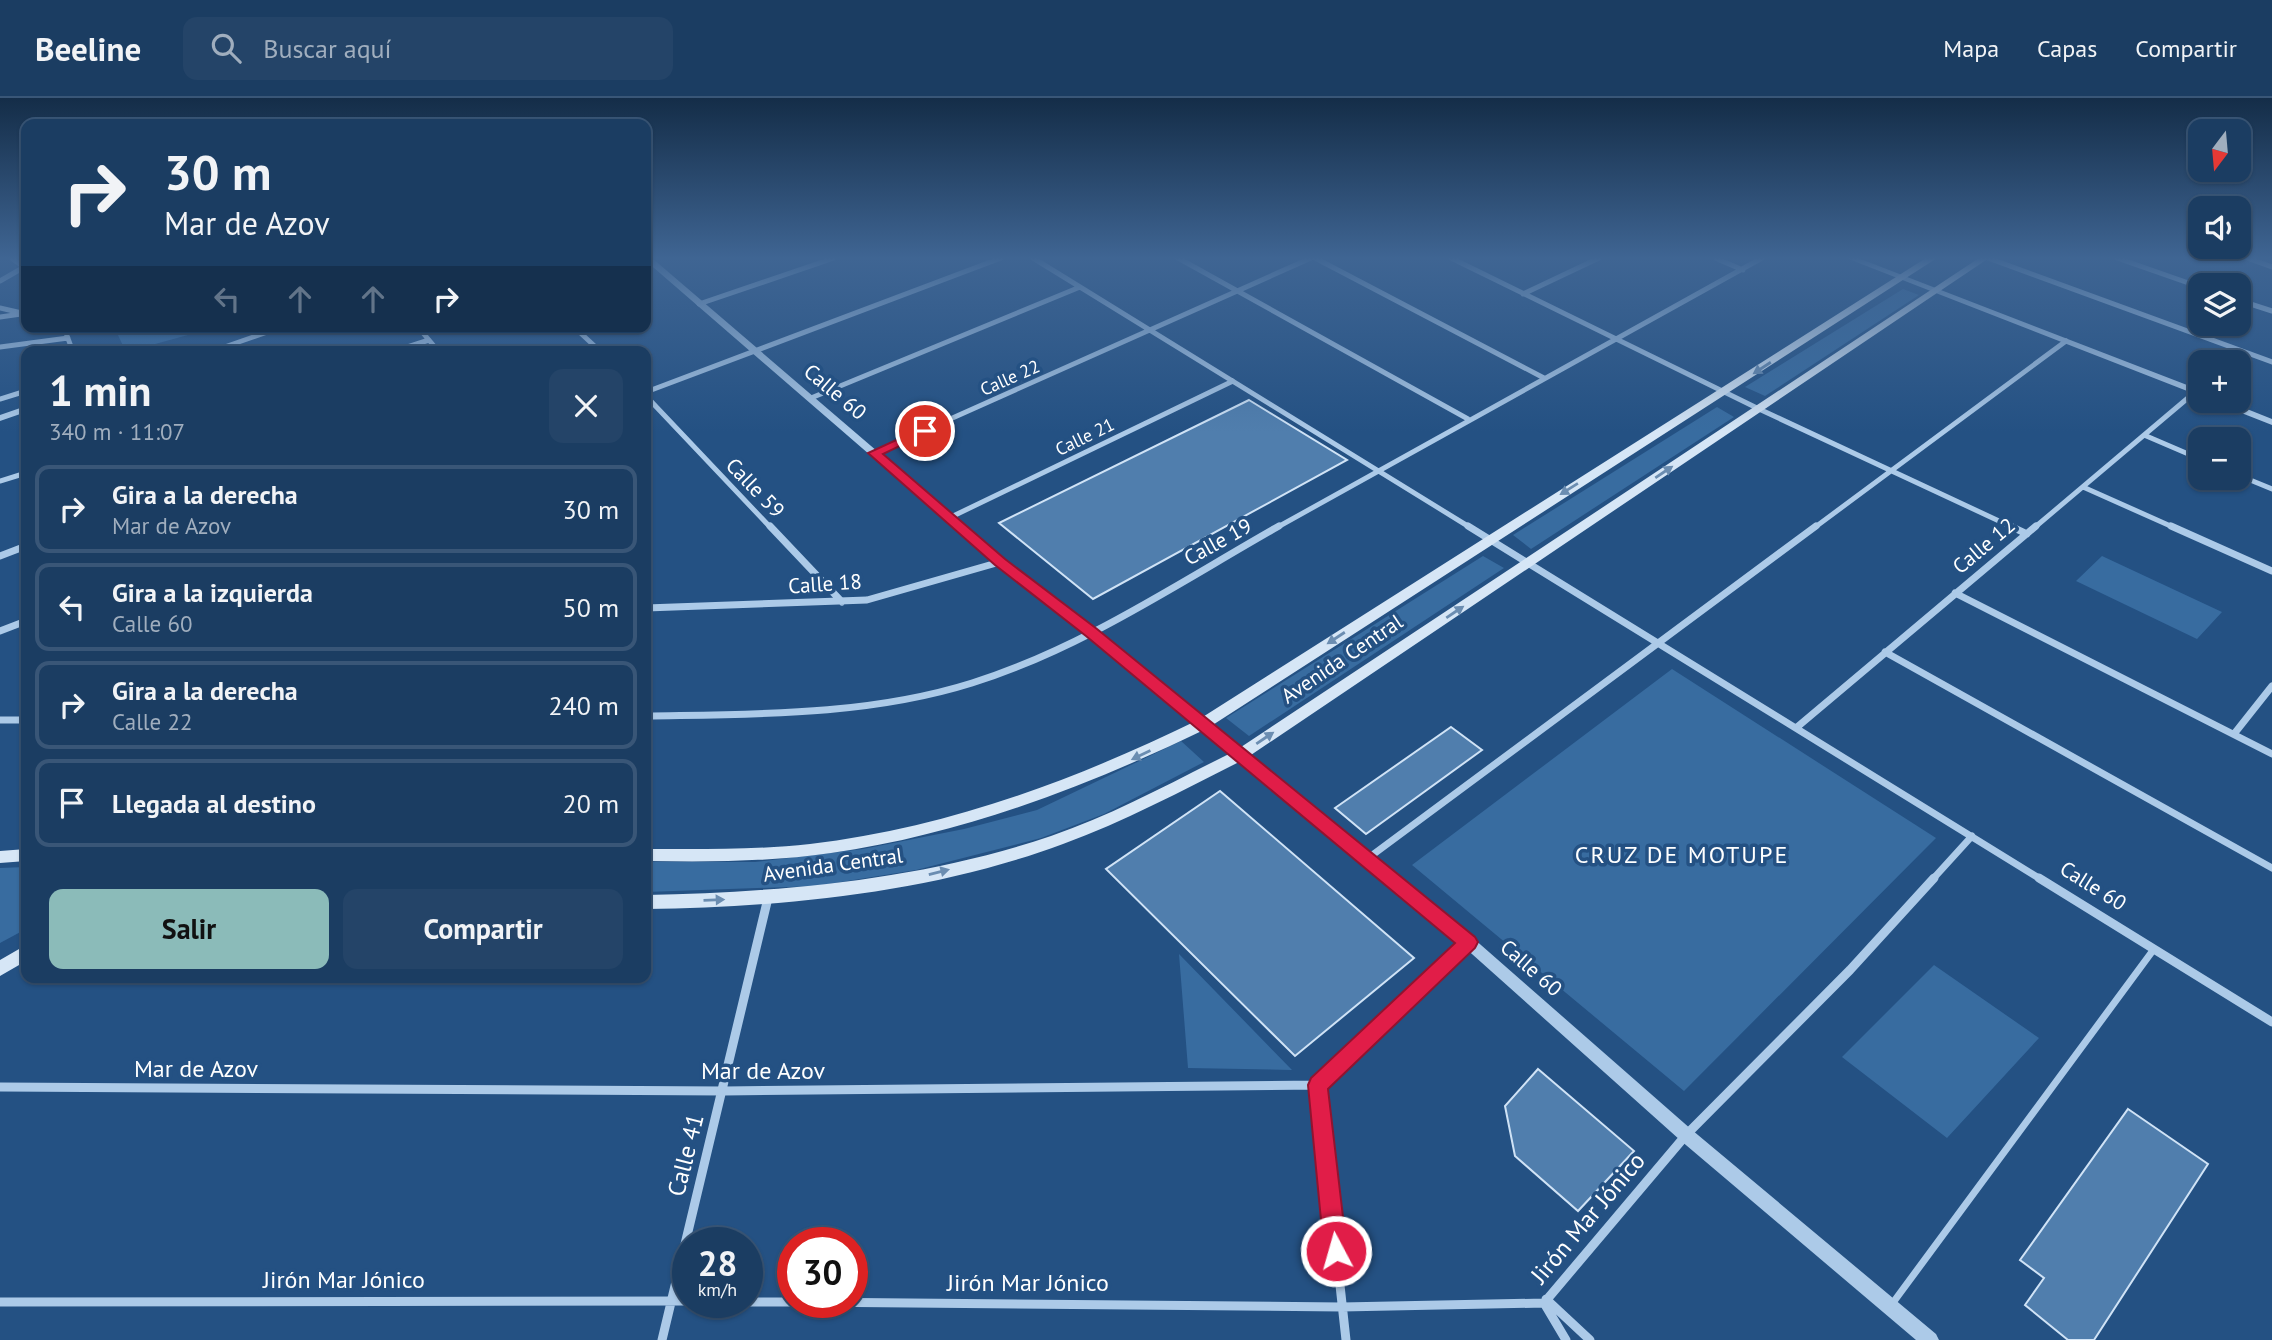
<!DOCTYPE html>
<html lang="es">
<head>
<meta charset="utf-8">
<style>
	body { margin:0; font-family:"PT Sans",sans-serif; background:#244468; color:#f1f3f6; height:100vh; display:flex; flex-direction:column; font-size:26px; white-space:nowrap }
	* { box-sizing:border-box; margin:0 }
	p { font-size:23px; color:#a0aebe }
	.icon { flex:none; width:38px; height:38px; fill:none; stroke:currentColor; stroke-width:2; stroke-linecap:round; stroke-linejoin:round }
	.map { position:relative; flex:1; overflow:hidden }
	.panel { position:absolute; left:21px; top:248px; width:630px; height:637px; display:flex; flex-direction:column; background:#1b3d62; border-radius:14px; box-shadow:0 2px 5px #0004,0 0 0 2px #395677 }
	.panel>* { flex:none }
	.top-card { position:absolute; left:21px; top:21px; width:630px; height:214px; border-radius:14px; box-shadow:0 2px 5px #0004,0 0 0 2px #395677; background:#1b3d62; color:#f1f3f6; overflow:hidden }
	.needle { width:46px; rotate:196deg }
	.fabs { position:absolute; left:2188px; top:21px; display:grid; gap:14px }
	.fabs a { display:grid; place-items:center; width:63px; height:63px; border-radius:14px; background:#1b3d62; box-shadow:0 2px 5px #0004,0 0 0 2px #395677; font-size:35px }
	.speed { position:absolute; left:672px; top:1129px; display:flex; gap:14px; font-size:35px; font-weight:700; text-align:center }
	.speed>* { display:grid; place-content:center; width:91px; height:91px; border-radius:50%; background:#1b3d62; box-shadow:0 2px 5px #0004,0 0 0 2px #395677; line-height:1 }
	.speed small { font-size:18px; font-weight:400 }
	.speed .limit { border:10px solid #d22; background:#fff; color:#111 }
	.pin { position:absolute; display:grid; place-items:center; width:60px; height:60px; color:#fff; margin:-30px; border:4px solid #fff; border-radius:50%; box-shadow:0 2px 7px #0007 }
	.me { position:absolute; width:77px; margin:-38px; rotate:354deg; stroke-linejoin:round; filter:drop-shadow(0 0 5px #0008) }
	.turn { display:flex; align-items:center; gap:24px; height:147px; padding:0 28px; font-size:32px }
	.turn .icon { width:91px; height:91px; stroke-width:2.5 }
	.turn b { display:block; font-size:49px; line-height:60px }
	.lanes { display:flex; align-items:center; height:66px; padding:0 28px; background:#0003; justify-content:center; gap:35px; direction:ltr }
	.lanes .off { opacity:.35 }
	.round { display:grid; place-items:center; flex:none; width:74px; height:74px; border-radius:14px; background:#244468 }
	.summary { display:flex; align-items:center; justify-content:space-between; height:119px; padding:0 28px }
	h1 { font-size:42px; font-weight:600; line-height:52px }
	.primary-button { display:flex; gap:14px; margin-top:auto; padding:14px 28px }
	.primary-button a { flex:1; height:80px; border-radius:14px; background:#8bbbb9; color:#111; font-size:28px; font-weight:600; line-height:80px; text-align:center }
	.primary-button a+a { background:#244468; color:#f1f3f6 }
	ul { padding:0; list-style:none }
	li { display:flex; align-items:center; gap:21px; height:88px; margin:0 14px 10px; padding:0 14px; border:4px solid #395677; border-radius:14px }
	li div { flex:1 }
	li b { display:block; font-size:26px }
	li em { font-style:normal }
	header { display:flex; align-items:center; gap:42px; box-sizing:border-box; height:98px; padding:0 35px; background:#1b3d62; border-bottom:2px solid #395677 }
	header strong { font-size:33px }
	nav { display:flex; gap:38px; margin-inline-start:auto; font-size:24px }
	.search { width:490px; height:63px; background:#244468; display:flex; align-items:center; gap:18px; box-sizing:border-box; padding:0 24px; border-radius:14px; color:#a0aebe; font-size:26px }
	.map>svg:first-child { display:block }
	.green { fill:#386ca0 }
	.building { fill:#507ead; stroke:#d0e3f6; stroke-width:2 }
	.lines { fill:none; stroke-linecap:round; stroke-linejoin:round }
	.service { stroke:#accae8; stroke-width:7 }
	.minor-far2 { stroke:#accae8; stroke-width:5 }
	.minor-far1 { stroke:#accae8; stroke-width:7 }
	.minor { stroke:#accae8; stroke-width:9 }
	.tertiary { fill:#accae8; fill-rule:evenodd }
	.secondary { fill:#d6e6f6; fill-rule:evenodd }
	.oneway { fill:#6b8db1 }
	.route { fill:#e11d48; stroke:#92132f; stroke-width:2 }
	.labels { text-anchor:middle; stroke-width:7; stroke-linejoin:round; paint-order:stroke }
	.far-street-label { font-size:18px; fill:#fff; stroke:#245183 }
	.street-label { font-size:21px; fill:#fff; stroke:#245183 }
	.quarter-label { font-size:24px; letter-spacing:2px; fill:#fff; stroke:#245183 }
	.near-street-label { font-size:24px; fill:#fff; stroke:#245183 }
</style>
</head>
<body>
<header>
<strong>Beeline</strong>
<div class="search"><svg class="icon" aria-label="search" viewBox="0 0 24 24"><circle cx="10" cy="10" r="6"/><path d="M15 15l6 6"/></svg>Buscar aquí</div>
<nav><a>Mapa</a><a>Capas</a><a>Compartir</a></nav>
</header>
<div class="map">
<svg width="2272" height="1242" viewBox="0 0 2272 1242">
	<rect width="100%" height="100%" fill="#245183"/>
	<path class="green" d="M1903,191L1919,197L1765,298L1745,289Z
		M135,229H217L126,254L117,235Z
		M1717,309L1734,319L1531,451L1513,437Z
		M1483,458L1504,470L1249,638L1226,620Z
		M2102,458L2222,514L2197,541L2076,483Z
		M1672,571L1936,740L1684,993L1412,767Z
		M1181,643L1204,664L1104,716L1041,740L916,772L816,788L646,794V764H755L863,751L964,731L1037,712Z
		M26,769V831L0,845V770Z
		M1179,856L1292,972L1188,970Z
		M1934,867L2039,940L1947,1040L1842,959Z"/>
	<path class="building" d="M1249,302L1347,362L1093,501L999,425Z
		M1451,629L1482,652L1366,736L1335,710Z
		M1220,693L1414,860L1295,958L1106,771Z
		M1538,971L1634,1053L1578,1113L1515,1058L1505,1008Z
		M2128,1011L2208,1066L2094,1242H2068L2025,1207L2044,1180L2020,1162Z"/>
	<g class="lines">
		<path class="service" d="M1892,1206L2154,851"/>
		<path class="minor-far2" d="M11,160L24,169
			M1033,160L1471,430
			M1178,160L1468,321
			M1315,160L1544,280
			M1451,160L1759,311L2014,430
			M1715,160L1743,172
			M1988,160L2272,264
			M2117,160L2200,189
			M2247,160L2272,169
			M0,183L26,168
			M1523,196L1599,160
			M2238,202L2272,213
			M699,206L834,160
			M0,210L26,216
			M0,219L21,216
			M59,229L66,235L73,254
			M418,229L439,254
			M574,229L601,254
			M0,249L68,240
			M392,254L429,242
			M646,294L1001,160
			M646,298L771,430
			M811,300L1080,189
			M0,301L26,293
			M2144,337L2200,361
			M874,355L1311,160
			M2238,377L2272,391
			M0,383L26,375
			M2083,389L2175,430
			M949,420L1233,283
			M1276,430L1762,160
			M1814,430L2066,243
			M2034,430L2195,294"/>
		<path class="minor-far1" d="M770,428L842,504
			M1468,428L2042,782
			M2010,428L2027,436
			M2171,428L2272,473
			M0,458L26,448
			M1955,495L2272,656
			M646,510L867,502L1000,464
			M0,533L26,523
			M1885,554L2272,770
			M646,618C755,616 867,618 972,585C1081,551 1180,484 1279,428
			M0,622H26
			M1796,630L2036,428
			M2234,636L2272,588
			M1367,761L1816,428
			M1932,782L1972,738"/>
		<path class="minor" d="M2039,780L2272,924
			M1318,987L1346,1242
			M0,989L724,993L1318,987L1468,844
			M1546,1201L1590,1242
			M0,1204L688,1203
			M747,1204H793
			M802,1204L1342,1209L1544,1205L1686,1037L1850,872L1934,780
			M1544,1205L1566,1242
			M662,1242L768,800"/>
		<path class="tertiary" d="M646,160H652L1004,462L1096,531L1473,840L1692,1032L1936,1236L1939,1242H1916L1680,1042L1463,848L1088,537L996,466L646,163Z
			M1846,160H1858L2200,292V298Z
			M275,229H289L217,254H203Z
			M2215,303H2227L2272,321V327L2216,305Z
			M26,308V314L0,323V317Z"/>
		<path class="secondary" d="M1926,160H1937L1208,630C1088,688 964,736 831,755C770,764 707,764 646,763V751C701,751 756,752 810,746C947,730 1075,682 1198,622Z
			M1979,160H1989L1245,661C1185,691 1126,723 1063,746C931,795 785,809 646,811V797C783,794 920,782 1051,738C1115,716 1174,683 1235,653Z
			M26,751V763L0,765V753Z
			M26,847V863L0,878V862Z"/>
	</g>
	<defs><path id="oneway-solid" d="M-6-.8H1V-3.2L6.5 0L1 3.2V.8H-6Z" transform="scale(1.75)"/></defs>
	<g class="oneway">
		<use href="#oneway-solid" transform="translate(1762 270) rotate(147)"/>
		<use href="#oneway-solid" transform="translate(1664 374) rotate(-34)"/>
		<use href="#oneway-solid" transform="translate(1569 391) rotate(148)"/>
		<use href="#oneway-solid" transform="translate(1455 514) rotate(-34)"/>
		<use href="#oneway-solid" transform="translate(1336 540) rotate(147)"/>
		<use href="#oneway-solid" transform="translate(1265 640) rotate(-34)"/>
		<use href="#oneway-solid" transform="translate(1141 657) rotate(154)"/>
		<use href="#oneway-solid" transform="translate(939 774) rotate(-14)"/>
		<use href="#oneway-solid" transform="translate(714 802) rotate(-2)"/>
	</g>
	<linearGradient id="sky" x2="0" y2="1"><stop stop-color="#142d48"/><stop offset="0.48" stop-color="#3f6593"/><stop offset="1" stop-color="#3f6593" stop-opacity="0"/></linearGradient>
	<rect width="2272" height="334" fill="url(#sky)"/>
	<path class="route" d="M920,331L931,333L883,356L1005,461L1097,531L1475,839L1478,844L1475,850L1328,991L1347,1153L1343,1161L1336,1164L1328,1161L1324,1153L1308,987L1311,980L1455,845L1086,538L995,467L868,355Z"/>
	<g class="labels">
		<g class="far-street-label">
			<text transform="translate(1010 280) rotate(-24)" y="6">Calle 22</text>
			<text transform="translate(1085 339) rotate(-26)" y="6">Calle 21</text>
		</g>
		<g class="street-label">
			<text transform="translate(835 294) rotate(40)" y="7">Calle 60</text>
			<text transform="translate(755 390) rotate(46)" y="7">Calle 59</text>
			<text transform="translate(1218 444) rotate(-29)" y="7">Calle 19</text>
			<text transform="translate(1984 448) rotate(-40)" y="7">Calle 12</text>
			<text transform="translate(825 486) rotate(-4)" y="7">Calle 18</text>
			<text transform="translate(1342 561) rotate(-34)" y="7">Avenida Central</text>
			<text transform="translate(833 767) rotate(-8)" y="7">Avenida Central</text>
			<text transform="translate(2093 788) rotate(32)" y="7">Calle 60</text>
			<text transform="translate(1531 870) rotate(41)" y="7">Calle 60</text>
		</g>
		<g class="quarter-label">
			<text x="1682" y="765">CRUZ DE MOTUPE</text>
		</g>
		<g class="near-street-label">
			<text x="196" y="979">Mar de Azov</text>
			<text x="763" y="981">Mar de Azov</text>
			<text transform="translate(686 1057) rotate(-76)" y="8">Calle 41</text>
			<text transform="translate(1588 1120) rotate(-50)" y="8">Jirón Mar Jónico</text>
			<text x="344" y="1190">Jirón Mar Jónico</text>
			<text x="1028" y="1193">Jirón Mar Jónico</text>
		</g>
	</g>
</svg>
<div class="fabs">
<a><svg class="needle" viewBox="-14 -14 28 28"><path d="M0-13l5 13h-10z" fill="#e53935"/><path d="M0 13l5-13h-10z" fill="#a0aebe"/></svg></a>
<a><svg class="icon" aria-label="sound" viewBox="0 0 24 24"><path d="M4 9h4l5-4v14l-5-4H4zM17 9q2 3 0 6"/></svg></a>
<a><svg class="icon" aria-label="layers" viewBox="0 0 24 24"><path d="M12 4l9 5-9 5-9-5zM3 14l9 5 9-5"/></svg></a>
<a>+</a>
<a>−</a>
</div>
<div class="speed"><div>28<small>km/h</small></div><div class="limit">30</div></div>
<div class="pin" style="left:925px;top:333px;background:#d93025"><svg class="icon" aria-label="arrive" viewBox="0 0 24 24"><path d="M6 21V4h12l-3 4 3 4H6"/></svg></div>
<svg class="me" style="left:1336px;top:1153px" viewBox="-20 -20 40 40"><circle r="17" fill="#e11d48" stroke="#fff" stroke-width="3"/><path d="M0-11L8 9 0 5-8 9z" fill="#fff"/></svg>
<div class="top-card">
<div class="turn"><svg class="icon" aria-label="right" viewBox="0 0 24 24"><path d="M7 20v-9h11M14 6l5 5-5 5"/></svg><div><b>30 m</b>Mar de Azov</div></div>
<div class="lanes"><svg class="icon off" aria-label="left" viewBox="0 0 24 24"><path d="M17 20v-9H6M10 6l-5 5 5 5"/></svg><svg class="icon off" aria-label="ahead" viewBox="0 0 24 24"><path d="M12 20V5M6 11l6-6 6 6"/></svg><svg class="icon off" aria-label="ahead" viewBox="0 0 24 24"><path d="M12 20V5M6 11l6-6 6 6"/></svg><svg class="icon" aria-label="right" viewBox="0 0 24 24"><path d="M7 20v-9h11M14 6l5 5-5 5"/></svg></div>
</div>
<section class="panel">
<div class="summary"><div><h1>1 min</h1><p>340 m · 11:07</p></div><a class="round"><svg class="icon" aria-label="close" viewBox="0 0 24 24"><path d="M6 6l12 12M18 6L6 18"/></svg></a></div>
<ul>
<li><svg class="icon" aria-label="right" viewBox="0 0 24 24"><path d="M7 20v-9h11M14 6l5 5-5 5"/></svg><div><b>Gira a la derecha</b><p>Mar de Azov</p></div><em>30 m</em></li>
<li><svg class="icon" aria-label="left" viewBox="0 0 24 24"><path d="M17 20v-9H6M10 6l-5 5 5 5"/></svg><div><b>Gira a la izquierda</b><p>Calle 60</p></div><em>50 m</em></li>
<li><svg class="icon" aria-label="right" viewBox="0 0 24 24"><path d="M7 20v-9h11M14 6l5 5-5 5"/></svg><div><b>Gira a la derecha</b><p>Calle 22</p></div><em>240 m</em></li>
<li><svg class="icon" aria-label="arrive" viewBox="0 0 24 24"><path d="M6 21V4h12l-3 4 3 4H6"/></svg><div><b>Llegada al destino</b></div><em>20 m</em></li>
</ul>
<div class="primary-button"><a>Salir</a><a>Compartir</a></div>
</section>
</div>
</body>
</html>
